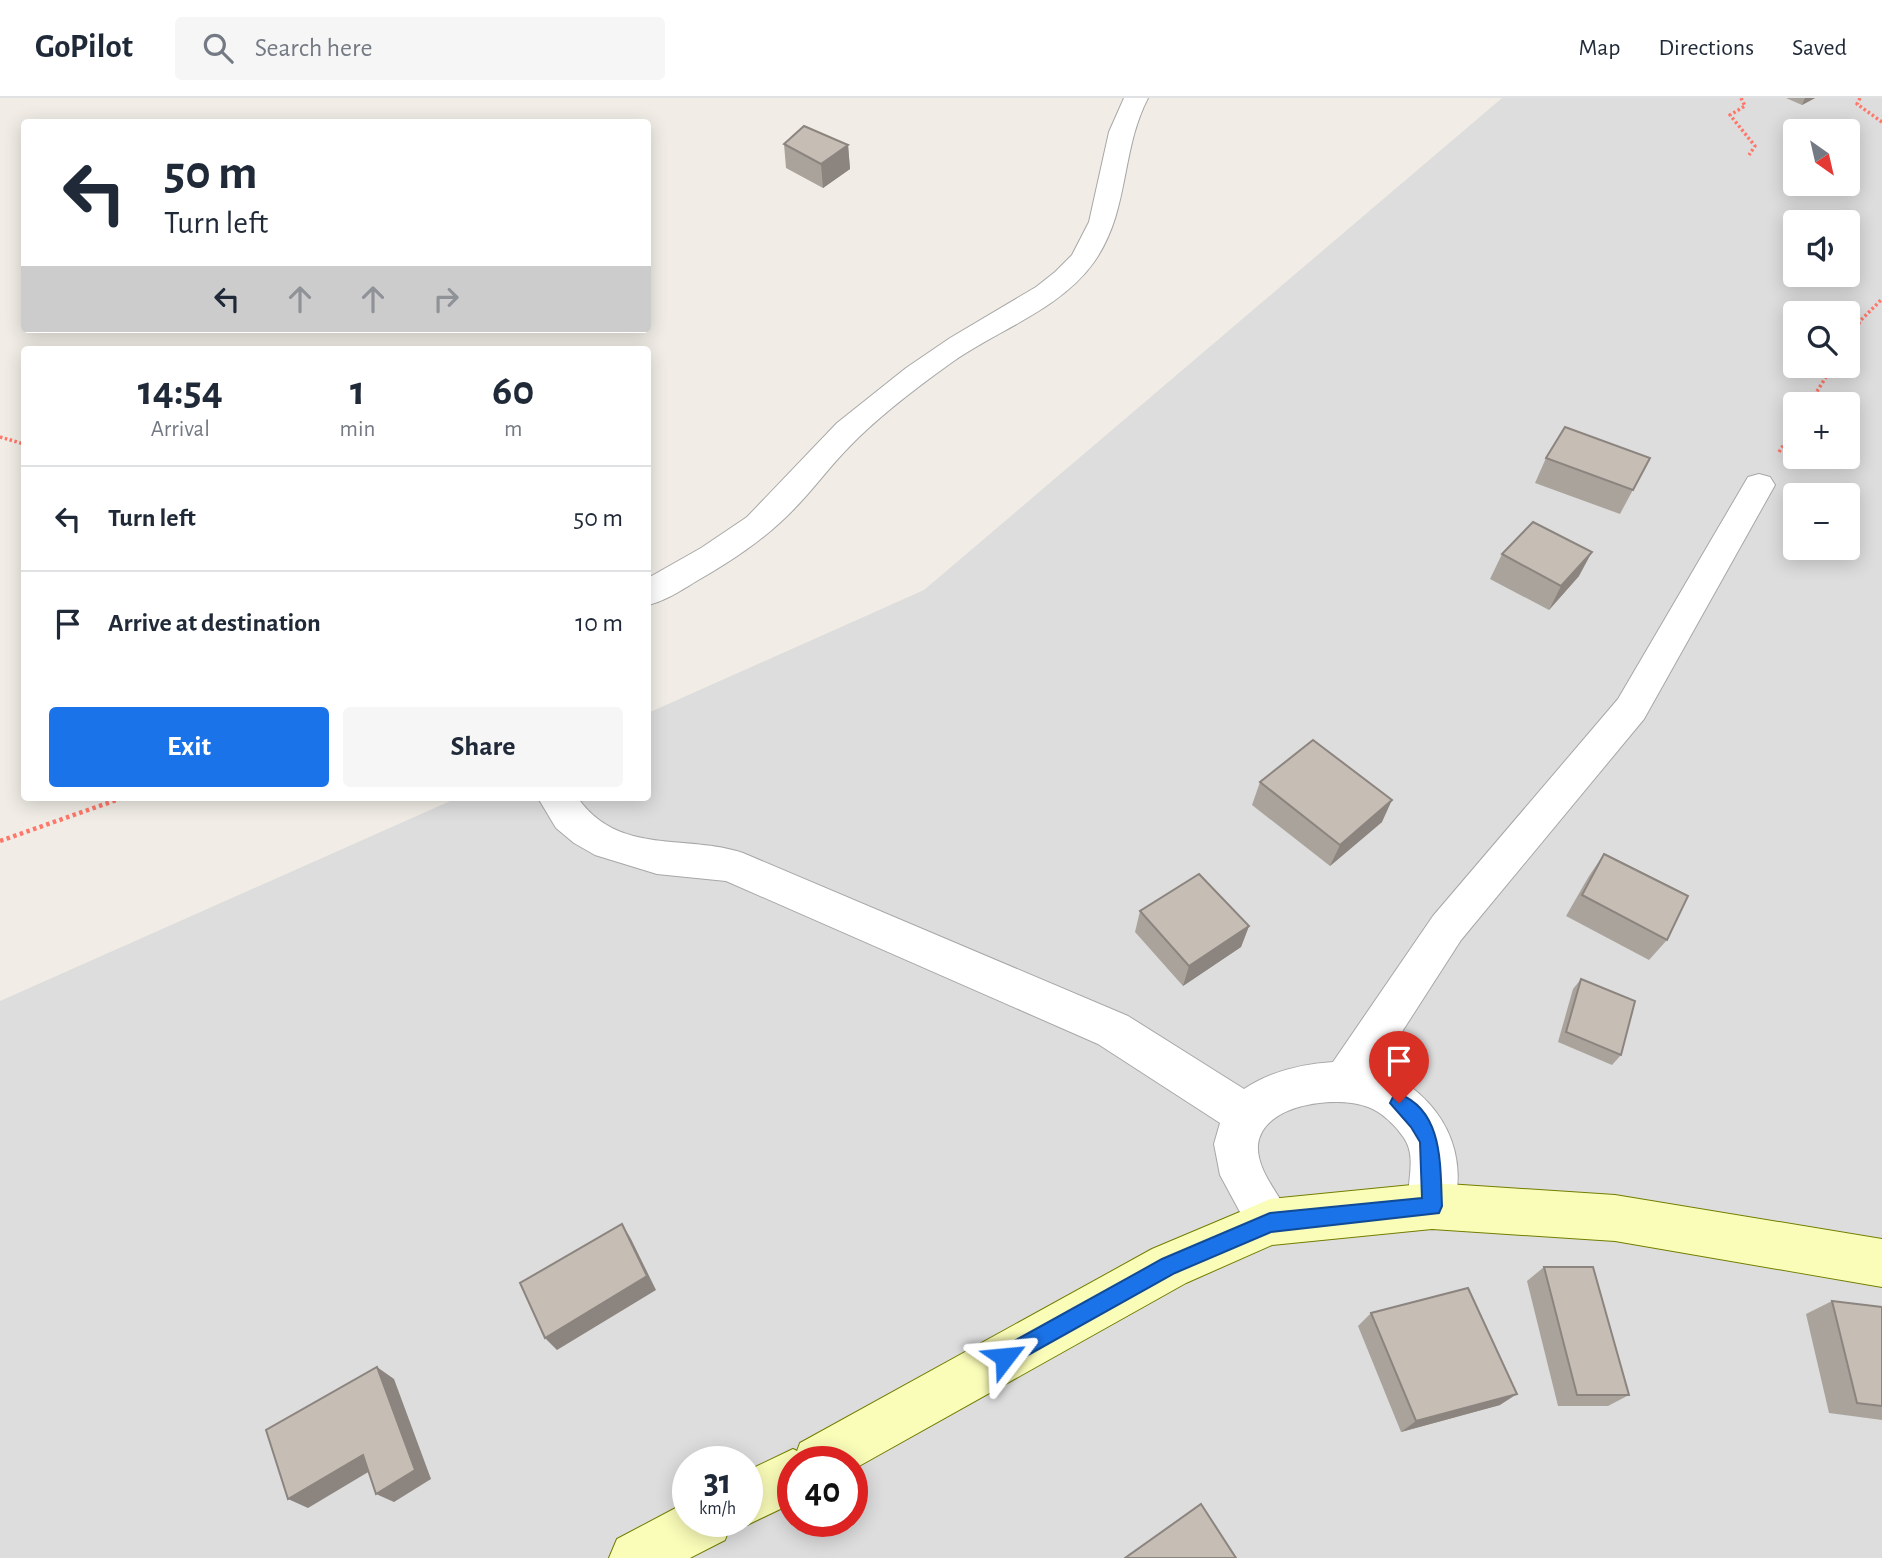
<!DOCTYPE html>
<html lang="en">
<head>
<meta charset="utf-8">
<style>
	body { margin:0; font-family:"Alegreya Sans",sans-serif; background:#f6f6f7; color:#1f2937; height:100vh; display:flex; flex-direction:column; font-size:26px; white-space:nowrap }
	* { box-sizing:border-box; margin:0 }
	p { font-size:23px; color:#747a83 }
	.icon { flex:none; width:38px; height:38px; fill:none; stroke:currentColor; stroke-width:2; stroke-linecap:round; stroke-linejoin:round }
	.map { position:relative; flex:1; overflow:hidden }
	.side { position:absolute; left:21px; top:248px; width:630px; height:455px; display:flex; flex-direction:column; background:#fff; border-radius:7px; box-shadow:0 4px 18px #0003 }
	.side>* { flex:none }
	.hud { position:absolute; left:21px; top:21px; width:630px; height:214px; border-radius:7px; box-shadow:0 4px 18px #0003; background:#fff; color:#1f2937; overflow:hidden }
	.needle { width:46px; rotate:146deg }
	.controls { position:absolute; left:1783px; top:21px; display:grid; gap:14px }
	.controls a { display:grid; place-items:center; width:77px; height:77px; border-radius:7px; background:#fff; box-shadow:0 4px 18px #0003; font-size:35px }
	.speed { position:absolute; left:672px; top:1348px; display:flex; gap:14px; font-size:35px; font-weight:700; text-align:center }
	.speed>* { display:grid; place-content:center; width:91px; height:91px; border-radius:50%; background:#fff; box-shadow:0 4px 18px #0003; line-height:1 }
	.speed small { font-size:18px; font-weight:400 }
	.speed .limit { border:10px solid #d22; background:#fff; color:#111 }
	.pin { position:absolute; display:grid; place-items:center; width:60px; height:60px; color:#fff; margin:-72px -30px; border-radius:50% 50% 50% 0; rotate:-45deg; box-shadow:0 0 7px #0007 }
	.pin .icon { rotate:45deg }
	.me { position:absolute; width:77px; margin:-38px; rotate:61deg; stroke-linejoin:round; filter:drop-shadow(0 0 5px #0008) }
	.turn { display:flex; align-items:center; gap:24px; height:147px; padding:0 28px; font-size:32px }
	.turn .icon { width:91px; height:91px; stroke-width:2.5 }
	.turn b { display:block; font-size:49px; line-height:60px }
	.lanes { display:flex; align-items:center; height:66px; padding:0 28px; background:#0003; justify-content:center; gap:35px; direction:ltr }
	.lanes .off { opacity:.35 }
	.eta { display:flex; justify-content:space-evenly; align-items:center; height:119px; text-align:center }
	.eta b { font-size:42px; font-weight:700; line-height:49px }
	.action { display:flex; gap:14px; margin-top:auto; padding:14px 28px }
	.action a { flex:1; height:80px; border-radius:7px; background:#1a73e8; color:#fff; font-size:28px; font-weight:700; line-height:80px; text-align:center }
	.action a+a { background:#f6f6f7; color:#1f2937 }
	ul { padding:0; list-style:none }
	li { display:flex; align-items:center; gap:21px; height:105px; padding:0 28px; border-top:2px solid #e0e1e3 }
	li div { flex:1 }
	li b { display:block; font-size:26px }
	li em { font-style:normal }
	header { display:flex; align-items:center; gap:42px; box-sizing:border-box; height:98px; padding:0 35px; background:#fff; border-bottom:2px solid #e0e1e3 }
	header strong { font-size:33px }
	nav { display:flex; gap:38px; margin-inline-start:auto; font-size:24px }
	.search { width:490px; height:63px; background:#f6f6f7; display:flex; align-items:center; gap:18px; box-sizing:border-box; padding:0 24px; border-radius:7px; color:#747a83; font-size:26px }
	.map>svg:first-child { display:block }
	.residential { fill:#dedddd; fill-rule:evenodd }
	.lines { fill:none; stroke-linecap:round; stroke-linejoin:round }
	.street-casing { stroke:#a7a7a7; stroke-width:2 }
	.secondary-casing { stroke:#727e00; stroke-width:2 }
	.path-far1 { stroke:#ff7769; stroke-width:3.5; stroke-dasharray:2.5 2.5; stroke-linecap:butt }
	.path { stroke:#ff7769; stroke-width:4.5; stroke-dasharray:3.5 3.5; stroke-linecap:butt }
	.street { fill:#fff; fill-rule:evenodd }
	.secondary { fill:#fafdb8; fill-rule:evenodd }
	.wall { fill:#aaa39c }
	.shaded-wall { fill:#8b847f }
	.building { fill:#c6bdb5; stroke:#8b847f; stroke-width:2 }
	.route { fill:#1a73e8; stroke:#114b97; stroke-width:2 }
</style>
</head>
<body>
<header>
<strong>GoPilot</strong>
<div class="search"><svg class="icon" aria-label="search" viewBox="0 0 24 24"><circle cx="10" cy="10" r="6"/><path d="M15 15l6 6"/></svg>Search here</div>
<nav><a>Map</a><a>Directions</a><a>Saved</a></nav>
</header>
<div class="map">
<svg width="1882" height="1460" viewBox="0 0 1882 1460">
	<rect width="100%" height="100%" fill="#f1ede6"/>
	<path class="residential" d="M1502,0H1882V1460H0V903L457,700H648V615L924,492ZM1796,33H1848V86H1796ZM1796,124H1848V177H1796ZM1796,215H1848V268H1796ZM1796,306H1848V359H1796ZM1796,397H1848V450H1796ZM688,1363H747V1423H688ZM793,1363H852V1423H793Z"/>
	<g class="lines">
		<defs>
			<path id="street" d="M1124,0H1148C1120,54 1130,113 1094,164C1060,212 997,232 951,265C916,290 879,318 849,349C829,369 813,392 793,412C764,442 730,464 695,484C680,493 665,503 648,507V480L701,450L747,419L837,325L906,270L950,240L1036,189L1055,174L1072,157L1089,124L1109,34Z
				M1759,376L1770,379L1775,387L1644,621L1461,842L1378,971C1441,995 1476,1059 1448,1124L1432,1131L1416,1124C1414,1119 1411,1114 1409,1109C1405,1087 1418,1061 1404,1040C1396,1028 1382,1014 1368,1009C1338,997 1262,1005 1258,1047C1256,1074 1283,1100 1293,1124L1286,1140L1270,1147L1254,1140L1220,1077L1214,1046L1220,1025L1098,946L726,783L657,776L595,757L574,745L556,730L538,700H578C618,758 688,736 743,755L1128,918L1244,991C1271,973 1302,966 1333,964L1433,818L1618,601L1748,379Z"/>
			<path id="secondary" d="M1432,1085L1615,1097L1882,1141V1189L1615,1143L1432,1131L1272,1147L1186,1185L852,1372V1363H793V1405L747,1427L737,1423H747V1373L793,1351L797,1353L800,1345L1152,1151L1254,1108L1270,1101Z
				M687,1404L688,1423H732L725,1442L690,1460H609L617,1441Z"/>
		</defs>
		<use href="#street" class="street-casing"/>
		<use href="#secondary" class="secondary-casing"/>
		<path class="path-far1" d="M1741,0L1745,8L1730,17L1755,48L1749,57
			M1860,0L1857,6L1882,24
			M1848,243L1861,222L1882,201
			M1809,306L1833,268
			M0,339L24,346
			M1779,354L1796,328"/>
		<path class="path" d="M0,743L122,700"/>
		<use href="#street" class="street"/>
		<use href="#secondary" class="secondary"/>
	</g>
	<path class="wall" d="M1786,0H1815L1802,7Z
		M784,46L848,47L850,71L823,90L786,70Z
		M1546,360H1650L1620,416L1535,385Z
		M1502,456L1579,478L1549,512L1490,481Z
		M1260,684L1382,724L1330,768L1252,707Z
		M1604,756L1667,842L1649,862L1566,818L1589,778Z
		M1140,813L1249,828L1241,849L1183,888L1135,834Z
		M1581,881L1621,957L1612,967L1558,944L1573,891Z
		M1544,1169L1629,1297L1608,1308H1558L1527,1183Z
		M1832,1203L1882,1209V1322L1829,1315L1806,1216Z
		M1371,1215L1500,1307L1401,1334L1358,1228Z"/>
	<path class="shaded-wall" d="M1805,0H1815L1802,7Z
		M848,47L850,71L823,90L821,66Z
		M1592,454L1579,478L1549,512L1561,488Z
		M1392,702L1382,724L1330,768L1340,747Z
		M1249,828L1241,849L1183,888L1189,868Z
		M622,1126L631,1141L656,1192L557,1252L545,1240Z
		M377,1269L394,1281L431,1381L394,1404L376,1396Z
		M1517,1296L1500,1307L1401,1334L1416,1323Z
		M363,1357L380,1367L308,1410L288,1401Z"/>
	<path class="building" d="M804,28L848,47L821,66L784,46Z
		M1565,329L1650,360L1633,392L1546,360Z
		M1533,424L1592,454L1561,488L1502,456Z
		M1313,642L1392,702L1340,747L1260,684Z
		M1604,756L1688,798L1667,842L1582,797Z
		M1199,776L1249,828L1189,868L1140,813Z
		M1581,881L1635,903L1621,957L1566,934Z
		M622,1126L647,1178L545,1240L520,1185Z
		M1544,1169H1593L1629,1297H1577Z
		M1468,1190L1517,1296L1416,1323L1371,1215Z
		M1832,1203L1882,1209V1308L1857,1305Z
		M377,1269L415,1372L376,1396L363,1357L288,1401L266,1332Z
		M1201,1406L1236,1460H1125Z"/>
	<path class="route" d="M1399,996C1444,1013 1440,1069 1442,1108L1439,1115L1271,1134L1175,1175L1012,1266L1005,1269L998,1266L995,1259L998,1252L1162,1161L1270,1115L1422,1100L1420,1044L1411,1029L1390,1005L1393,999Z"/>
</svg>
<div class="controls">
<a><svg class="needle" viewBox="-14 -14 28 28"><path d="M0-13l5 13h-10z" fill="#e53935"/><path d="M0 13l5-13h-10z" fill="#747a83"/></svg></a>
<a><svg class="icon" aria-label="sound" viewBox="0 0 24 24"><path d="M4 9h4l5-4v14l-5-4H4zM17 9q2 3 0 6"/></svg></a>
<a><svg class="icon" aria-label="search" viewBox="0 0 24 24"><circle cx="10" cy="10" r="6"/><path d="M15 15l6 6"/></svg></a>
<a>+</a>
<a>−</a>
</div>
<div class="speed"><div>31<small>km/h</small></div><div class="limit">40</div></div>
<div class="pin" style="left:1399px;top:1005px;background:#d93025"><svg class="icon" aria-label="arrive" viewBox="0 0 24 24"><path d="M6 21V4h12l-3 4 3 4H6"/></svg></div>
<svg class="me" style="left:1005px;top:1259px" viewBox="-20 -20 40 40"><path d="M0-17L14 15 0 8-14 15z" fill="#1a73e8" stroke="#fff" stroke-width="4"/></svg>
<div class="hud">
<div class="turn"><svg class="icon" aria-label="left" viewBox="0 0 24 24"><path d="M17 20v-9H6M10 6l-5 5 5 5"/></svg><div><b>50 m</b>Turn left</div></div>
<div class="lanes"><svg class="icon" aria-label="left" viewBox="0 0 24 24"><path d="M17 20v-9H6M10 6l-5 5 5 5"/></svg><svg class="icon off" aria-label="ahead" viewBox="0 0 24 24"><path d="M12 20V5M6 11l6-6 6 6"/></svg><svg class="icon off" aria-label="ahead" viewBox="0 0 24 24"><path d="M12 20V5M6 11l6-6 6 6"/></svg><svg class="icon off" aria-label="right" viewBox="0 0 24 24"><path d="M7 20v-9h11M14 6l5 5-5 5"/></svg></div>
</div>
<section class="side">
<div class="eta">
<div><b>14:54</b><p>Arrival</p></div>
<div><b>1</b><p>min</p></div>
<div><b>60</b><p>m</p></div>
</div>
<ul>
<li><svg class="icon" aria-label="left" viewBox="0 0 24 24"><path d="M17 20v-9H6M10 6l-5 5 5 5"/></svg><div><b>Turn left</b></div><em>50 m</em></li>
<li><svg class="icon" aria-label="arrive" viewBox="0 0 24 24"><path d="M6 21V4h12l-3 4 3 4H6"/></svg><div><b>Arrive at destination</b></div><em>10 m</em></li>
</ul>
<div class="action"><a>Exit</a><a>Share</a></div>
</section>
</div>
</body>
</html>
